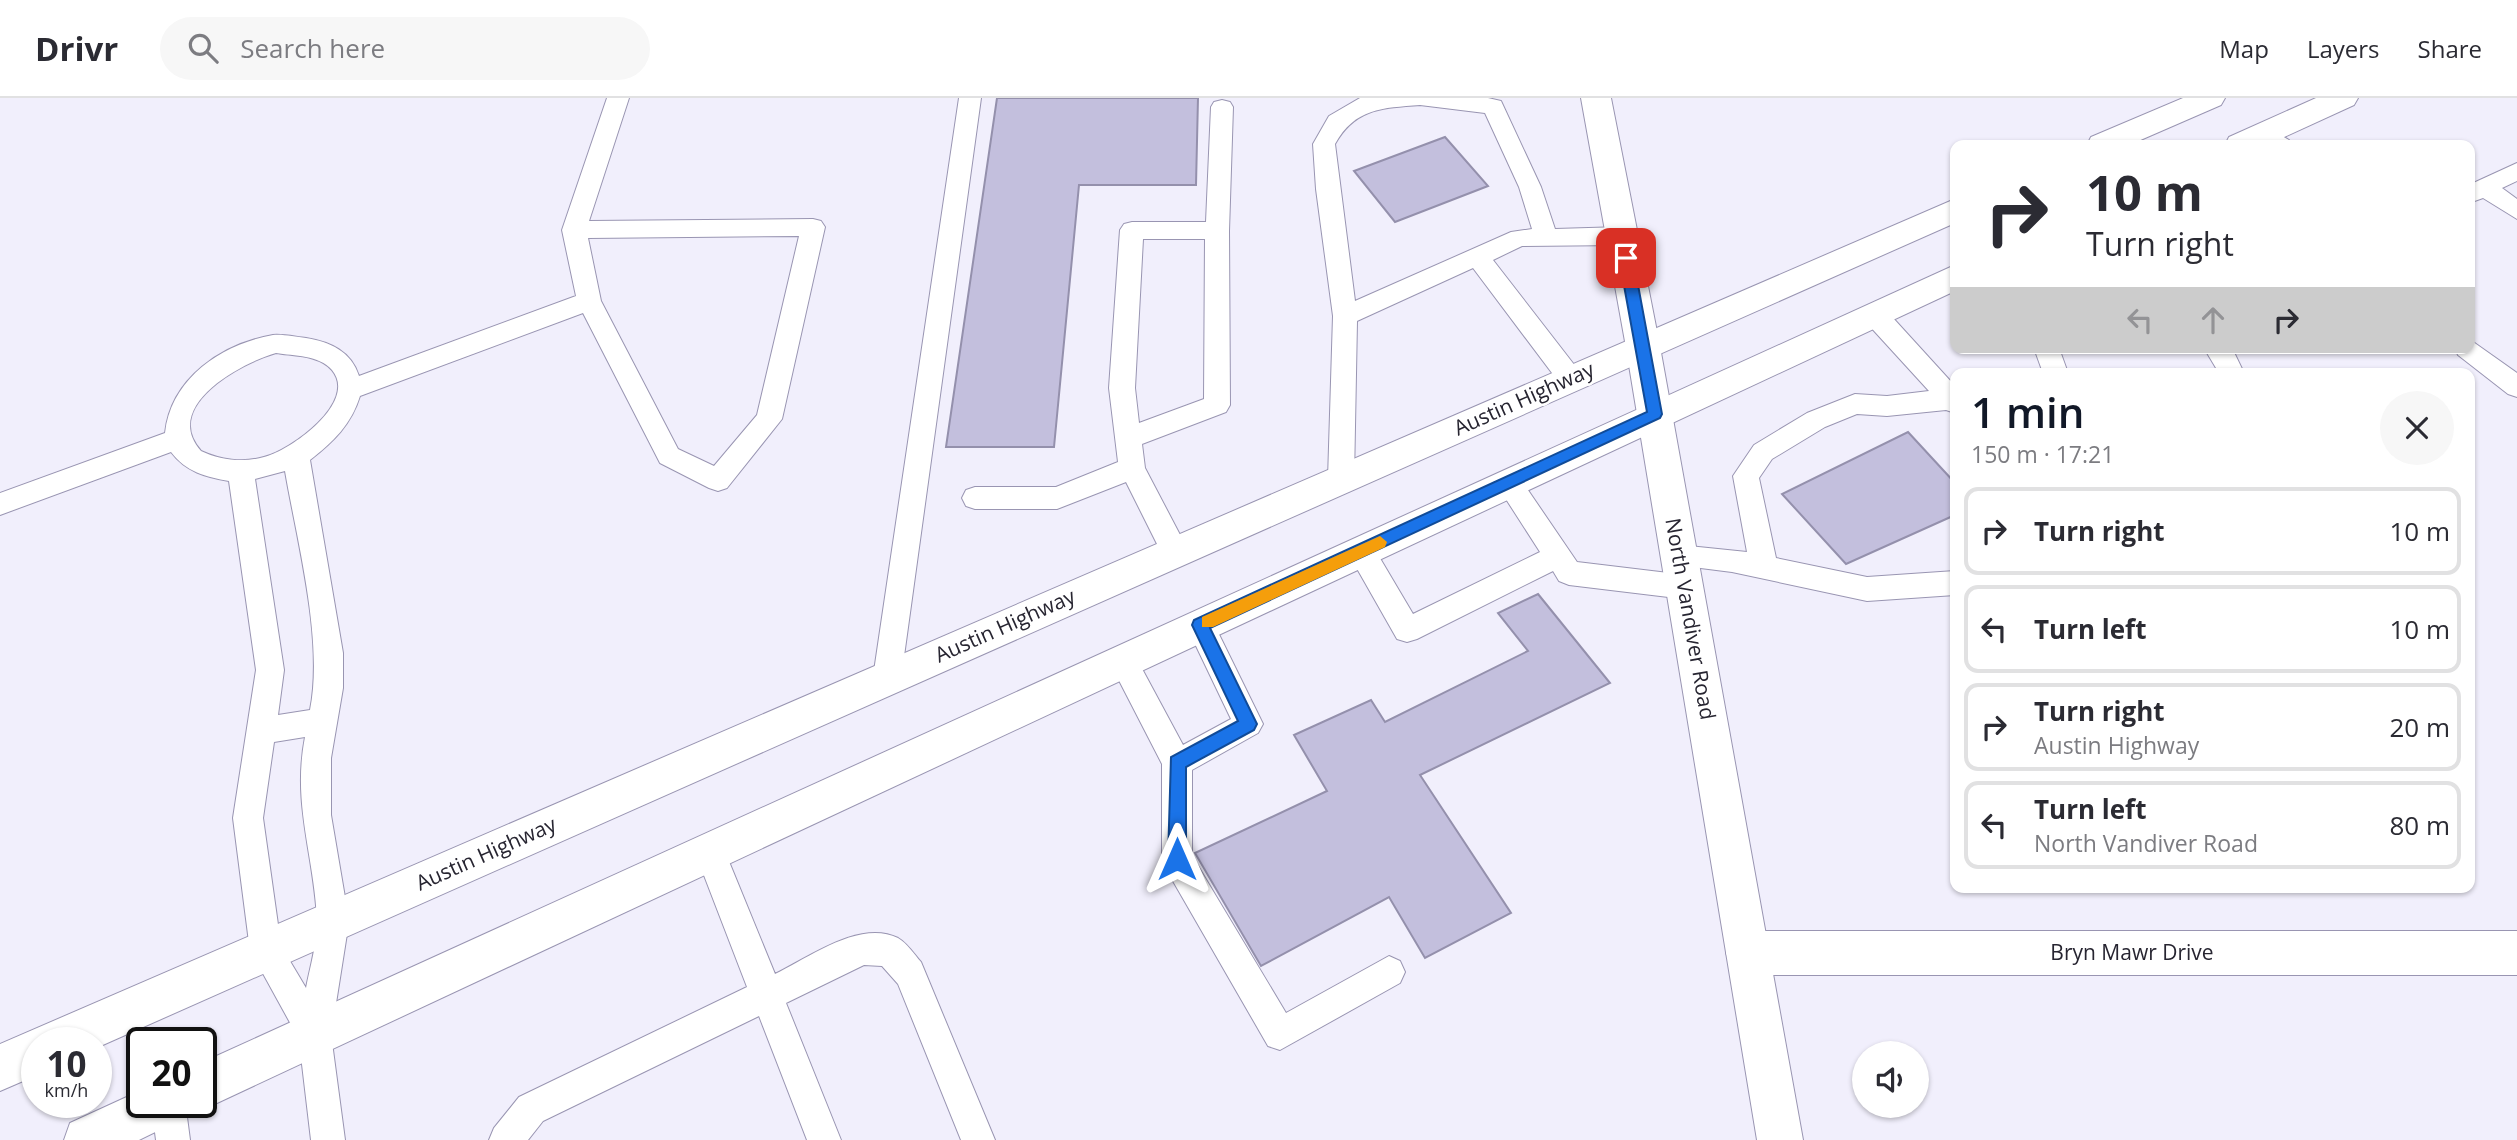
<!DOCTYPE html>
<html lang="en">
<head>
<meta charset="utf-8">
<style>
	body { margin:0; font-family:"Open Sans",sans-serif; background:#f7f7f7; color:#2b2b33; height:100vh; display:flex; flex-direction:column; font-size:26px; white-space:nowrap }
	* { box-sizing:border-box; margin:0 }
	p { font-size:23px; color:#7c7c81 }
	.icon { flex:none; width:38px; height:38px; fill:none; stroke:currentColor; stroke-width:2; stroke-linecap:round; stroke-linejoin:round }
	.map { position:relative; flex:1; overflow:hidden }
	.panel { position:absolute; left:1950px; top:270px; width:525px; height:525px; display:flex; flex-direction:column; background:#fff; border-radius:14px; box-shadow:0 2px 5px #0004 }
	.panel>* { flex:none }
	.banner { position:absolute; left:1950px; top:42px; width:525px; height:214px; border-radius:14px; box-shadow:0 2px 5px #0004; background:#fff; color:#2b2b33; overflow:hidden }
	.fabs { position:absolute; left:1852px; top:943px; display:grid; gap:14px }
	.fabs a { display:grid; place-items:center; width:77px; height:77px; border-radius:50%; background:#fff; box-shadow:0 2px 5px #0004; font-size:35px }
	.speed { position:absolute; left:21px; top:929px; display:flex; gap:14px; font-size:35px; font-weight:700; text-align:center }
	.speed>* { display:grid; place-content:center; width:91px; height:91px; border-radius:50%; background:#fff; box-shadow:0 2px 5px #0004; line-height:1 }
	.speed small { font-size:18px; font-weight:400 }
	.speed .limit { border:4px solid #111; border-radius:10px; background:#fff; color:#111 }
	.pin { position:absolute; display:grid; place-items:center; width:60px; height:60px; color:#fff; margin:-30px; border-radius:14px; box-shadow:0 4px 10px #0006 }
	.me { position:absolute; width:77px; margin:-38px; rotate:0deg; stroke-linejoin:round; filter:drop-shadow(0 0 5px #0008) }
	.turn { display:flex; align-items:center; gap:24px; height:147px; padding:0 21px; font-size:32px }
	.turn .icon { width:91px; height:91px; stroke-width:2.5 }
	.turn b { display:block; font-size:49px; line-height:60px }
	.lanes { display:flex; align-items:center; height:66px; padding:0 21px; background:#0003; justify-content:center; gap:35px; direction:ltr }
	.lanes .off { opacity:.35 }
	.round { display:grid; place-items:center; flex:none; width:74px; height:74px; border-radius:37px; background:#f7f7f7 }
	.head { display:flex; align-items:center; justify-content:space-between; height:119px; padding:0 21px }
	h1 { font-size:42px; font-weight:600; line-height:52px; color:#111827 }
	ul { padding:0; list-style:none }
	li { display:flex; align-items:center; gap:21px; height:88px; margin:0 14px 10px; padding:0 7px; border:4px solid #e1e1e2; border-radius:14px }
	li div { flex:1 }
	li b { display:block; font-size:26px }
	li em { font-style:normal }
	header { display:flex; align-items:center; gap:42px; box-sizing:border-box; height:98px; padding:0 35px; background:#fff; border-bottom:2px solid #e1e1e2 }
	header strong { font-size:33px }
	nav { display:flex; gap:38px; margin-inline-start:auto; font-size:24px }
	.search { width:490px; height:63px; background:#f7f7f7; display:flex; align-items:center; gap:18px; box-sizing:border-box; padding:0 24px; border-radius:38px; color:#7c7c81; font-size:26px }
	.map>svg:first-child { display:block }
	.building { fill:#c3bfdd; stroke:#9490ac; stroke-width:2 }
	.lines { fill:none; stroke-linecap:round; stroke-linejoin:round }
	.lane-casing { stroke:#9995b2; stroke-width:2 }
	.street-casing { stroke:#9995b2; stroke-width:2 }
	.secondary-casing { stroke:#9995b2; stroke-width:2 }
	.primary-casing { stroke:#9995b2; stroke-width:2 }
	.lane { fill:#fff; fill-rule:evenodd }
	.street { fill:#fff; fill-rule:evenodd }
	.secondary { fill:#fff; fill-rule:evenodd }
	.primary { fill:#fff; fill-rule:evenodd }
	.route { fill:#1a73e8; stroke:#114b97; stroke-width:2 }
	.slow { fill:#f59e0b }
	.labels { text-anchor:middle; stroke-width:5; stroke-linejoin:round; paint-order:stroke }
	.street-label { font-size:21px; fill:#272531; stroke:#fff }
</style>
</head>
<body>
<header>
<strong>Drivr</strong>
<div class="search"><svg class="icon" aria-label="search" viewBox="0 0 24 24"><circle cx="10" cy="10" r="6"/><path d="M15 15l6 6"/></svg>Search here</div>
<nav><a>Map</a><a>Layers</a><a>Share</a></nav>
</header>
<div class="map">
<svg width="2517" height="1042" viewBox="0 0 2517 1042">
	<rect width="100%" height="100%" fill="#f1effc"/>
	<path class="building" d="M997,0H1198L1196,87H1079L1054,349H946Z
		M1445,39L1488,88L1395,124L1354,73Z
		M1908,334L1955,385V417L1846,466L1782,396Z
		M1538,496L1610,585L1420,677L1511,815L1425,860L1389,799L1261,868L1195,755L1327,693L1294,637L1371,602L1385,624L1528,553L1498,515Z"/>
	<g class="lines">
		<defs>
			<path id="lane" d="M607,0H629L589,123L813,121L821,123L825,129L782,321L727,390L718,393L709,390L660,365L583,215L360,298C351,327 333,344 310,362L343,555V590L331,660V717L349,823L331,937L345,1042H311L299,941L250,852L233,720L256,572L229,383C206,379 186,374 171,354L0,417V395L165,335C171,280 222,246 273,237C283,236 296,239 306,240C330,244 351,253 359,278L576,198L562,132ZM799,138L757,317L714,368L678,351L601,203L588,140ZM276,255C294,258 319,257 332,272C359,304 290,353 264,359C243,365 220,362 201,353C161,308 241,265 276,255ZM285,373C297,443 324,543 310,612L278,617L284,572L255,381ZM305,639C292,706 314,757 317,821C318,843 310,869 306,890L281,848L263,720L274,644Z
				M959,0H981L901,580L897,589L887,593L877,589L873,580Z
				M1360,0H1488L1501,3L1541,89L1555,131L1622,129L1630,132L1634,138L1630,144L1622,147L1522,148L1493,162L1579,273L1583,280L1579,287L1570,290L1561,287L1473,170L1357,223L1354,381L1350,389L1341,392L1332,389L1328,381L1333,218L1316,91L1313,46L1329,18ZM1420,7L1485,15L1519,89L1532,131L1511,134L1355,203L1335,46C1355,10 1382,10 1420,7Z
				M1222,2L1230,4L1233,9L1229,133L1230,307L1226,314L1142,346L1145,370L1189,454L1185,462L1175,465L1165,462L1126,384L1057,411H975L966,408L962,400L966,392L975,389H1056L1118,364L1109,290L1120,132L1124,126L1132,124H1206L1211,9L1214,4ZM1143,141H1205L1204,301L1139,325L1135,290Z
				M2265,28L2289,42L2292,47C2277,47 2263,50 2254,36L2257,31Z
				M2517,65V83L2502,90L2517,101V121L2483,100L2469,105V87Z
				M1874,207L1883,209L1955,288V315L1946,312L1887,318L1857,316L1825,329L1772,361L1759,380L1776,460L1867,479L1955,473V497L1867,503L1732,474L1669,466L1665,458L1669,450L1679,447L1747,454L1733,378L1754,347L1807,315L1855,296L1887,298L1929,293L1865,223L1862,216L1865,209Z
				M2469,241L2517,275V299L2508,296L2458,257L2455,250H2469Z
				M2034,250H2059L2068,275H2043Z
				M2204,250H2232L2244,275H2219Z
				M1508,373L1517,376L1577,464L1685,477L1695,481L1699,489L1695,497L1685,501L1569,487L1559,483L1553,473L1417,541L1407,544L1397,541L1347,453L1351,445L1361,442L1371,445L1413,516L1540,454L1495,384L1499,376Z
				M1200,515L1210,518L1263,626L1258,635L1192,672V758L1286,915L1389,858L1400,863L1405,874L1400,885L1280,952L1268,948L1166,771L1162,761V666L1109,563L1113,554L1123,550L1133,554L1183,647L1231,621L1186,527L1190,518Z
				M710,739L721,744L775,876C808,860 860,821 898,840C907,845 914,856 921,864L995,1042H961L898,886L882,868L864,867L786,905L841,1042H807L759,918L543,1023L528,1042H489L494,1030L519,999L747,889L695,754L699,744Z
				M151,1004H185L190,1042H156Z"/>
			<path id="street" d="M1748,833H2517V877H1748L1732,870L1726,855L1732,840Z"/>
			<path id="secondary" d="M1581,0H1611L1660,249L1803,1042H1757L1626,249Z"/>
			<path id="primary" d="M2183,0H2225L2221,7L2129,47H2087L2091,39Z
				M2316,0H2358L2354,7L2267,47H2225L2229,39Z
				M1955,101V125L96,950V945H37V977L0,993V946Z
				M1955,167V193L217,1005L201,1012L190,1007L184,1020L139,1042H64L70,1025L142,992V1004H201V965Z"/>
		</defs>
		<use href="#lane" class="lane-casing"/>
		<use href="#street" class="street-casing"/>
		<use href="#secondary" class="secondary-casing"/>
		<use href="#primary" class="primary-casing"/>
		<use href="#lane" class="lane"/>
		<use href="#street" class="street"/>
		<use href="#secondary" class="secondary"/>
		<use href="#primary" class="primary"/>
	</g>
	<path class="route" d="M1626,155L1633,160L1662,316L1660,320L1210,530L1257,626L1254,632L1186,669V761L1183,767L1177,770L1171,767L1168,761L1171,659L1238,623L1192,527L1194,522L1647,314L1619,160Z"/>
	<path class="slow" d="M1380,438L1387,444L1385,449L1213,529H1202V519Z"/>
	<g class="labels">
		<g class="street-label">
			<text transform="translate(1524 301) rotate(-24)" y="7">Austin Highway</text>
			<text transform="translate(1690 521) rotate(80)" y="7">North Vandiver Road</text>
			<text transform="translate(1005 528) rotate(-24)" y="7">Austin Highway</text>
			<text transform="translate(486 756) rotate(-24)" y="7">Austin Highway</text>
			<text x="2132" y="862">Bryn Mawr Drive</text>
		</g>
	</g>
</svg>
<div class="fabs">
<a><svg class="icon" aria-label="sound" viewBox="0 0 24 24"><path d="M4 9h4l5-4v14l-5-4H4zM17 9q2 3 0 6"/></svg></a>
</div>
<div class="speed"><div>10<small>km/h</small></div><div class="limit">20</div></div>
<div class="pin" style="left:1626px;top:160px;background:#d93025"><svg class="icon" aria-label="arrive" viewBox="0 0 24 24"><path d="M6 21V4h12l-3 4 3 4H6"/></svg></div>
<svg class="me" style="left:1177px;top:761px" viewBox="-20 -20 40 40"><path d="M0-17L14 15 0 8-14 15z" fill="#1a73e8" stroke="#fff" stroke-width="4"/></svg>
<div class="banner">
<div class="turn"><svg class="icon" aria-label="right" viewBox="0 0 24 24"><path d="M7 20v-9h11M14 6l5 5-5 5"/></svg><div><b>10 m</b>Turn right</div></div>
<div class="lanes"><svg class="icon off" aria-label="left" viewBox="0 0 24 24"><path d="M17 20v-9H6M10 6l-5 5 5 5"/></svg><svg class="icon off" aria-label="ahead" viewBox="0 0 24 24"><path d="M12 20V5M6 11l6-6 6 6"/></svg><svg class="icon" aria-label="right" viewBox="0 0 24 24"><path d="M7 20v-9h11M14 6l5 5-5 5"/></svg></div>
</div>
<section class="panel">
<div class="head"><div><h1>1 min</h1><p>150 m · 17:21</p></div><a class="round"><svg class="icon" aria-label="close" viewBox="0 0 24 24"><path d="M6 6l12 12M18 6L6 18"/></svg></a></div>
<ul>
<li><svg class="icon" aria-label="right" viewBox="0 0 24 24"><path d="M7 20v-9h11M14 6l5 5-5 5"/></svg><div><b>Turn right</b></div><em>10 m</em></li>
<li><svg class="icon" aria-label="left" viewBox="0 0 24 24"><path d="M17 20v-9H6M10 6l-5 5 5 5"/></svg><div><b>Turn left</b></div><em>10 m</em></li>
<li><svg class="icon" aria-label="right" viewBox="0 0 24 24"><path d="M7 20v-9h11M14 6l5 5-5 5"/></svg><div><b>Turn right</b><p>Austin Highway</p></div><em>20 m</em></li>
<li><svg class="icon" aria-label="left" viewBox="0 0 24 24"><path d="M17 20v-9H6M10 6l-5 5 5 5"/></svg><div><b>Turn left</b><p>North Vandiver Road</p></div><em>80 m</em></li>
</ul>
</section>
</div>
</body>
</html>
